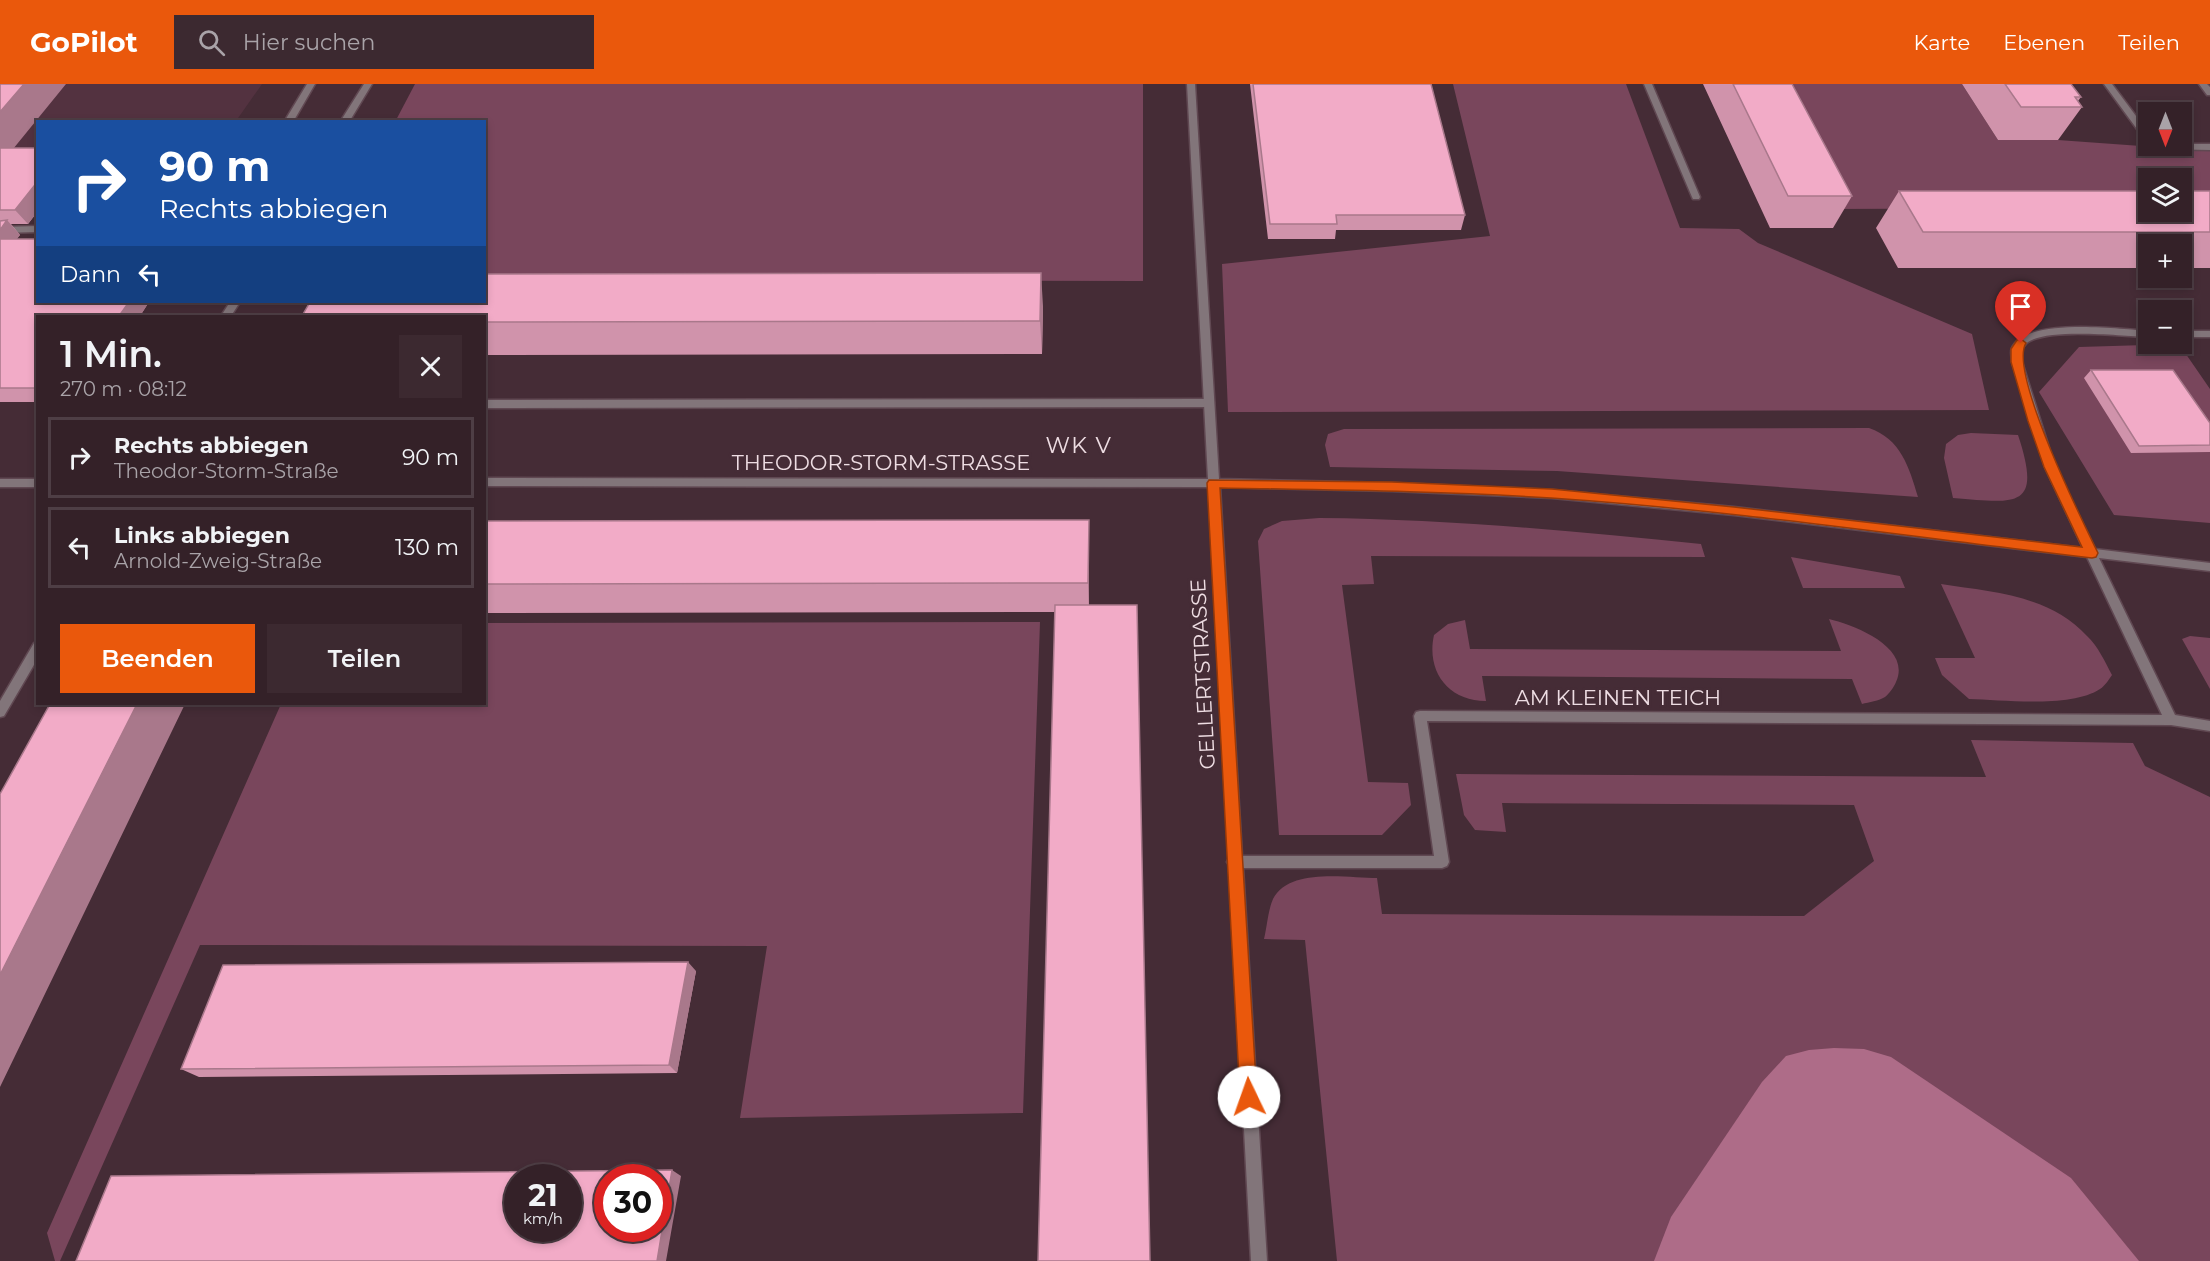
<!DOCTYPE html>
<html lang="de">
<head>
<meta charset="utf-8">
<style>
	body { margin:0; font-family:Montserrat,sans-serif; background:#3c2930; color:#f1f3f6; height:100vh; display:flex; flex-direction:column; font-size:22px; white-space:nowrap }
	* { box-sizing:border-box; margin:0 }
	p { font-size:20px; color:#a9a3a8 }
	.icon { flex:none; width:33px; height:33px; fill:none; stroke:currentColor; stroke-width:2; stroke-linecap:round; stroke-linejoin:round }
	.map { position:relative; flex:1; overflow:hidden }
	.details { position:absolute; left:36px; top:231px; width:450px; height:390px; display:flex; flex-direction:column; background:#342128; border-radius:0px; box-shadow:0 3px 9px #0003,0 0 0 2px #4e3e45 }
	.details>* { flex:none }
	.hud { position:absolute; left:36px; top:36px; width:450px; height:183px; border-radius:0px; box-shadow:0 3px 9px #0003,0 0 0 2px #4e3e45; background:#1a4fa0; color:#fff; overflow:hidden }
	.needle { width:39px; rotate:180deg }
	.buttons { position:absolute; left:2138px; top:18px; display:grid; gap:12px }
	.buttons a { display:grid; place-items:center; width:54px; height:54px; border-radius:0px; background:#342128; box-shadow:0 3px 9px #0003,0 0 0 2px #4e3e45; font-size:30px }
	.speed { position:absolute; left:504px; top:1080px; display:flex; gap:12px; font-size:30px; font-weight:700; text-align:center }
	.speed>* { display:grid; place-content:center; width:78px; height:78px; border-radius:50%; background:#342128; box-shadow:0 3px 9px #0003,0 0 0 2px #4e3e45; line-height:1 }
	.speed small { font-size:15px; font-weight:400 }
	.speed .limit { border:9px solid #d22; background:#fff; color:#111 }
	.pin { position:absolute; display:grid; place-items:center; width:51px; height:51px; color:#fff; margin:-62px -26px; border-radius:50% 50% 50% 0; rotate:-45deg; box-shadow:0 0 6px #0007 }
	.pin .icon { rotate:45deg }
	.me { position:absolute; width:66px; margin:-33px; rotate:357deg; stroke-linejoin:round; filter:drop-shadow(0 0 4px #0008) }
	.turn { display:flex; align-items:center; gap:21px; height:126px; padding:0 24px; font-size:27px }
	.turn .icon { width:78px; height:78px; stroke-width:2.5 }
	.turn b { display:block; font-size:42px; line-height:51px }
	.then { display:flex; align-items:center; height:57px; padding:0 24px; background:#0003; gap:12px; font-size:22px }
	.round { display:grid; place-items:center; flex:none; width:63px; height:63px; border-radius:0px; background:#3c2930 }
	.overview { display:flex; align-items:center; justify-content:space-between; height:102px; padding:0 24px }
	h1 { font-size:36px; font-weight:600; line-height:45px }
	.action { display:flex; gap:12px; margin-top:auto; padding:12px 24px }
	.action a { flex:1; height:69px; border-radius:0px; background:#ea580c; color:#fff; font-size:24px; font-weight:600; line-height:69px; text-align:center }
	.action a+a { background:#3c2930; color:#f1f3f6 }
	ul { padding:0; list-style:none }
	li { display:flex; align-items:center; gap:18px; height:81px; margin:0 12px 9px; padding:0 12px; border:3px solid #4e3e45; border-radius:0px }
	li div { flex:1 }
	li b { display:block; font-size:22px }
	li em { font-style:normal }
	header { display:flex; align-items:center; gap:36px; box-sizing:border-box; height:84px; padding:0 30px; background:#ea580c; color:#fff }
	header strong { font-size:28px }
	nav { display:flex; gap:33px; margin-inline-start:auto; font-size:21px }
	.search { width:420px; height:54px; background:#3c2930; display:flex; align-items:center; gap:15px; box-sizing:border-box; padding:0 21px; border-radius:0px; color:#a9a3a8; font-size:22px }
	.map>svg:first-child { display:block }
	.built { fill:#533240 }
	.green { fill:#79465c }
	.water { fill:#ae6c88 }
	.lines { fill:none; stroke-linecap:round; stroke-linejoin:round }
	.service-casing { stroke:#604852; stroke-width:3 }
	.minor-casing { stroke:#604852; stroke-width:3 }
	.service { fill:#82757a; fill-rule:evenodd }
	.minor { fill:#82757a; fill-rule:evenodd }
	.wall { fill:#d093ab }
	.shaded-wall { fill:#a9788b }
	.building { fill:#f2abc7; stroke:#a9788b; stroke-width:1.5; fill-rule:evenodd }
	.route { fill:#ea580c; stroke:#983908; stroke-width:1.5 }
	.labels { text-anchor:middle; stroke-width:6; stroke-linejoin:round; paint-order:stroke }
	.street-label { font-size:21px; fill:#eedde3; stroke:#452c36 }
	.neighbourhood-label { font-size:22px; letter-spacing:1.5px; fill:#eedde3; stroke:#452c36 }
</style>
</head>
<body>
<header>
<strong>GoPilot</strong>
<div class="search"><svg class="icon" aria-label="search" viewBox="0 0 24 24"><circle cx="10" cy="10" r="6"/><path d="M15 15l6 6"/></svg>Hier suchen</div>
<nav><a>Karte</a><a>Ebenen</a><a>Teilen</a></nav>
</header>
<div class="map">
<svg width="2210" height="1177" viewBox="0 0 2210 1177">
	<rect width="100%" height="100%" fill="#452c36"/>
	<path class="built" d="M0,0H262L236,37L38,38L37,124H0Z"/>
	<path class="green" d="M415,0H1143V197L485,196L484,38H395Z
		M1453,0H1626L1680,144L1739,145L1758,159L1972,250L1989,326L1228,328L1222,180L1490,152Z
		M1762,0H1962L1998,56H2058L2210,67V149L2181,124V94H2148V124L1827,125Z
		M2179,260L2210,305V439L2114,431L2039,308L2079,263Z
		M1869,344C1901,355 1909,383 1918,413L1557,387L1330,383L1325,361L1328,350L1344,345Z
		M1971,349L2018,351C2043,426 2016,419 1953,414L1944,374L1946,360L1958,351Z
		M1319,434C1446,435 1574,447 1701,460L1705,473L1371,472L1374,500L1342,501L1368,698L1408,699L1411,721L1382,751H1279L1258,457L1264,445L1282,437Z
		M1791,473L1900,492L1905,504H1803Z
		M1941,500C1992,508 2050,511 2087,552C2098,562 2105,578 2112,591C2109,595 2105,602 2100,605C2072,624 2003,616 1969,615L1942,591L1935,574H1975Z
		M1829,535C1854,541 1912,563 1896,598C1894,603 1889,610 1885,613C1879,617 1869,618 1862,620L1852,595L1482,592L1486,617C1448,617 1426,587 1434,551L1448,540L1465,536L1470,565L1841,567Z
		M1040,538L1023,1029L740,1034L767,862L200,861L60,1177H55L47,1149L281,620H484L485,539Z
		M2190,552L2210,554V605L2182,555Z
		M1971,656L2133,659L2145,682L2210,713V1177H1337L1305,856L1264,855C1267,843 1268,826 1273,815C1289,783 1348,794 1377,794L1382,830L1804,832L1874,777L1854,721L1502,719L1506,748L1475,746L1464,731L1456,690L1986,693Z"/>
	<path class="water" d="M1834,964L1864,965L1891,973L2071,1094L2139,1177H1654L1671,1133L1762,998L1786,972L1809,966Z"/>
	<g class="lines">
		<defs>
			<path id="service" d="M307,0H315L293,38H284Z
				M1209,315L1214,319L1209,323L484,324V316Z"/>
			<path id="minor" d="M364,0H372L349,38H340Z
				M1187,0H1195L1219,395L1392,399L1552,406L1734,423L2083,464L2045,383L2012,278C2012,274 2010,268 2012,264C2025,233 2120,245 2148,247V253C2121,252 2049,244 2028,258C2025,260 2024,263 2021,265L2022,278L2055,383L2095,465L2210,479V487L2099,474L2175,631L2210,637V647L2171,641L1427,637L1449,778L1447,782L1442,784H1243L1267,1177H1251L1230,782L1227,778L1229,774L1209,403L484,402V394L1208,395ZM1220,403L1392,407L1552,414L1734,431L2087,473L2162,631L1420,627L1416,628L1414,632L1434,772H1242Z
				M1644,0H1652L1700,113L1699,115H1693L1692,113Z
				M2104,0H2112L2148,48V57L2145,56Z
				M2199,0H2207L2210,3V11H2207Z
				M2181,60H2210V66L2160,65L2156,62H2181Z
				M38,142V148L0,149V143Z
				M230,218H240L231,232H221Z
				M2181,247H2210V253H2181Z
				M0,395H38V403H0Z
				M38,557V574L4,632L0,633V617L34,559Z"/>
		</defs>
		<use href="#service" class="service-casing"/>
		<use href="#minor" class="minor-casing"/>
		<use href="#service" class="service"/>
		<use href="#minor" class="minor"/>
	</g>
	<path class="wall" d="M0,0L13,64H38V127L28,140H11L20,151L16,155L149,218L140,232H38V318H0Z
		M1250,0H1431L1465,131L1461,146H1336L1335,155H1268Z
		M1703,0H1792L1852,112L1833,144H1770Z
		M1962,0H2071L2081,13L2078,17L2082,23L2058,56H1998Z
		M1899,107H2210V184H2181V160H2148V184H1898L1876,144Z
		M1043,222L1042,270L484,271V232Z
		M2091,286L2210,339V368L2131,369L2084,294Z
		M1089,436V521L1054,528L484,529V437Z
		M696,887L677,989L199,993L181,985Z"/>
	<path class="shaded-wall" d="M24,0H66L0,81V28Z
		M38,97V127L28,140L15,126Z
		M7,136L20,151L6,170L0,164V146Z
		M1041,189L1043,222L1042,270L1040,237Z
		M129,218H149L140,232H119Z
		M1089,436V528L1088,499Z
		M137,620H185L0,1003V891Z
		M688,878L696,887L677,989L669,981Z
		M672,1086L681,1092L666,1177H657Z"/>
	<path class="building" d="M0,0H24L0,28Z
		M1253,0H1431L1465,131H1336L1337,140H1270Z
		M1733,0H1792L1852,112H1788Z
		M2005,0H2071L2081,13H2075L2082,23H2021Z
		M0,64H38V97L15,126H0Z
		M1899,107H2148V128H2181V107H2210V148H1923Z
		M7,136L0,146V137Z
		M0,155H38V218H129L119,232H38V304H0Z
		M1041,189L1040,237L484,238V232H302L310,218H484V190Z
		M2091,286H2173L2210,339V361L2139,362Z
		M1089,436L1088,499L484,500V437Z
		M1055,521H1137L1150,1177H1038Z
		M50,620H137L0,891V710Z
		M688,878L669,981L181,985L223,881Z
		M672,1086L657,1177H76L111,1092ZM518,1094H568V1144H518ZM608,1094H658V1144H608Z"/>
	<path class="route" d="M2021,255L2026,259C2008,288 2082,436 2098,469L2096,473L2092,474C1912,453 1731,426 1551,414C1441,407 1330,406 1220,404L1257,1013L1255,1019L1249,1021L1243,1019L1240,1013L1207,399L1209,396L1392,398L1552,405L1734,423L2082,463L2044,383L2028,337L2011,278V265L2017,256Z"/>
	<g class="labels">
		<g class="street-label">
			<text x="881" y="386">THEODOR-STORM-STRASSE</text>
			<text transform="translate(1203 590) rotate(-93)" y="7">GELLERTSTRASSE</text>
			<text x="1618" y="621">AM KLEINEN TEICH</text>
		</g>
		<g class="neighbourhood-label">
			<text x="1079" y="369">WK V</text>
		</g>
	</g>
</svg>
<div class="buttons">
<a><svg class="needle" viewBox="-14 -14 28 28"><path d="M0-13l5 13h-10z" fill="#e53935"/><path d="M0 13l5-13h-10z" fill="#a9a3a8"/></svg></a>
<a><svg class="icon" aria-label="layers" viewBox="0 0 24 24"><path d="M12 4l9 5-9 5-9-5zM3 14l9 5 9-5"/></svg></a>
<a>+</a>
<a>−</a>
</div>
<div class="speed"><div>21<small>km/h</small></div><div class="limit">30</div></div>
<div class="pin" style="left:2021px;top:259px;background:#d93025"><svg class="icon" aria-label="arrive" viewBox="0 0 24 24"><path d="M6 21V4h12l-3 4 3 4H6"/></svg></div>
<svg class="me" style="left:1249px;top:1013px" viewBox="-20 -20 40 40"><circle r="19" fill="#fff"/><path d="M0-13L10 11 0 6-10 11z" fill="#ea580c"/></svg>
<div class="hud">
<div class="turn"><svg class="icon" aria-label="right" viewBox="0 0 24 24"><path d="M7 20v-9h11M14 6l5 5-5 5"/></svg><div><b>90 m</b>Rechts abbiegen</div></div>
<div class="then">Dann<svg class="icon" aria-label="left" viewBox="0 0 24 24"><path d="M17 20v-9H6M10 6l-5 5 5 5"/></svg></div>
</div>
<section class="details">
<div class="overview"><div><h1>1 Min.</h1><p>270 m · 08:12</p></div><a class="round"><svg class="icon" aria-label="close" viewBox="0 0 24 24"><path d="M6 6l12 12M18 6L6 18"/></svg></a></div>
<ul>
<li><svg class="icon" aria-label="right" viewBox="0 0 24 24"><path d="M7 20v-9h11M14 6l5 5-5 5"/></svg><div><b>Rechts abbiegen</b><p>Theodor-Storm-Straße</p></div><em>90 m</em></li>
<li><svg class="icon" aria-label="left" viewBox="0 0 24 24"><path d="M17 20v-9H6M10 6l-5 5 5 5"/></svg><div><b>Links abbiegen</b><p>Arnold-Zweig-Straße</p></div><em>130 m</em></li>
</ul>
<div class="action"><a>Beenden</a><a>Teilen</a></div>
</section>
</div>
</body>
</html>
